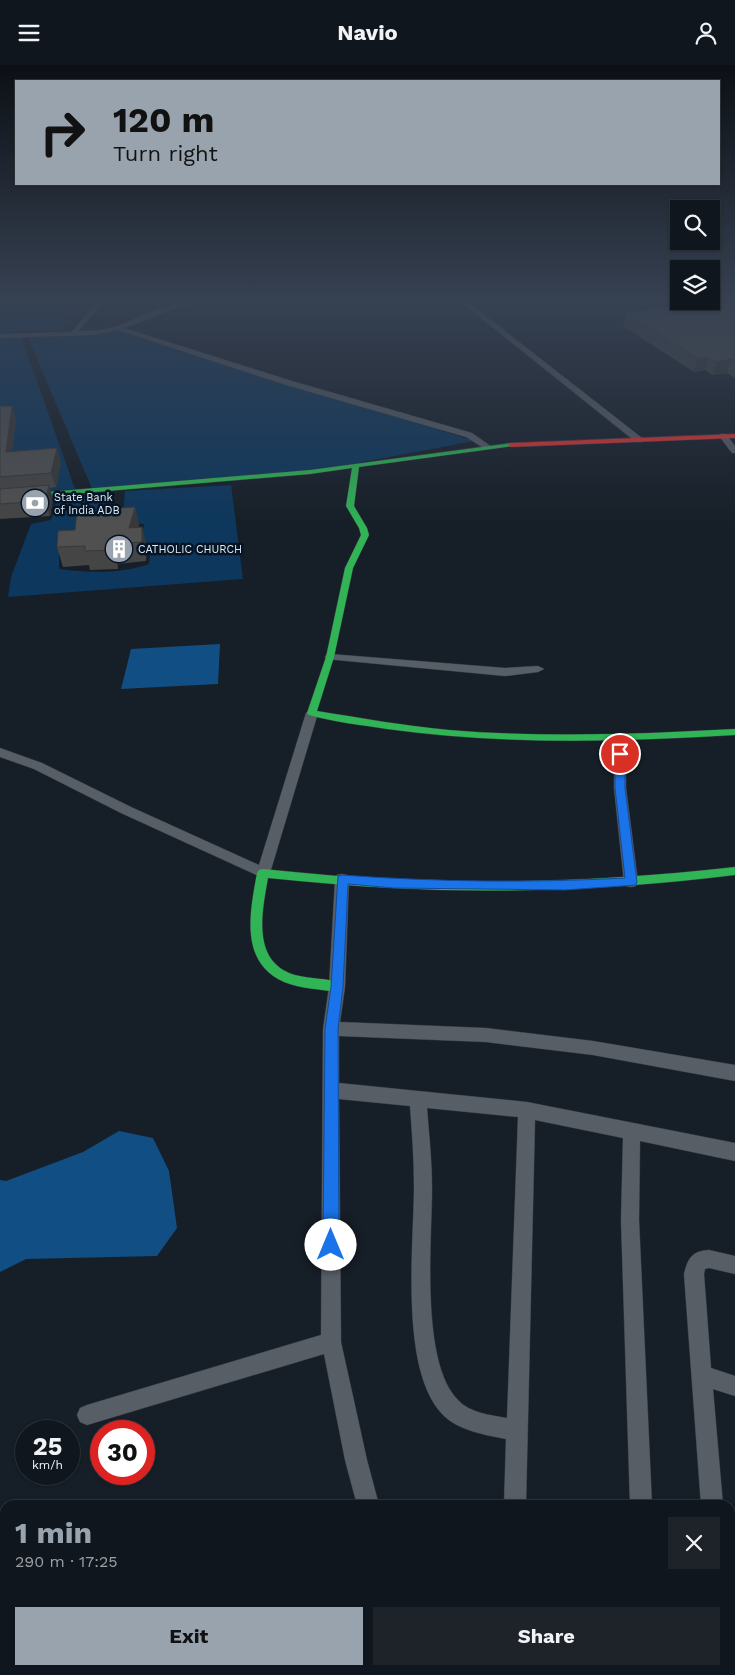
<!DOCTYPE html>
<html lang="en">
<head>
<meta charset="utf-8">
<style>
	body { margin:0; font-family:"Work Sans",sans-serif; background:#1e232a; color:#f1f3f6; height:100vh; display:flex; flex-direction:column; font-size:19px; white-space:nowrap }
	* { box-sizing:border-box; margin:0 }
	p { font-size:16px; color:#9c9fa4 }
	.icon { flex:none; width:28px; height:28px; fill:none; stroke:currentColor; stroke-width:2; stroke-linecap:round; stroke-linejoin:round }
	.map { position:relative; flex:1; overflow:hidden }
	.drawer { position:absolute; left:0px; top:1435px; width:735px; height:175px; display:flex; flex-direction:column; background:#10161d; border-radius:15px 15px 0 0; box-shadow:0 1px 4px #0004,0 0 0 1px #30353b }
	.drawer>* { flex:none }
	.top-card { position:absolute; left:15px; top:15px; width:705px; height:105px; border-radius:0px; box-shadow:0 1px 4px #0004,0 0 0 1px #30353b; background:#99a3ae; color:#111; overflow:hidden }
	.controls { position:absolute; left:670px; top:135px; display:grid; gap:10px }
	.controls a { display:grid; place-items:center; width:50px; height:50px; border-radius:0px; background:#10161d; box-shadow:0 1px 4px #0004,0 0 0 1px #30353b; font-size:25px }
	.speed { position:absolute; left:15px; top:1355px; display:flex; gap:10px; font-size:25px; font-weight:700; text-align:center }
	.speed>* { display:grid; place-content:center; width:65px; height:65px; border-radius:50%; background:#10161d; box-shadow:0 1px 4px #0004,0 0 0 1px #30353b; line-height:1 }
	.speed small { font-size:12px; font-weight:400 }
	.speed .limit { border:8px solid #d22; background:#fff; color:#111 }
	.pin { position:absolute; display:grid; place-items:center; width:42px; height:42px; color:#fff; margin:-21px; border:2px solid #fff; border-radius:50%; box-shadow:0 1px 5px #0007 }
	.me { position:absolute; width:55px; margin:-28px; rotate:0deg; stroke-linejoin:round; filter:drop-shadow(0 0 4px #0008) }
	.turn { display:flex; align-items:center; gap:18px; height:105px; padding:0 15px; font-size:22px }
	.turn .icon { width:65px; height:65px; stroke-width:2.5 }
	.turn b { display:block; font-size:35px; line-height:42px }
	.round { display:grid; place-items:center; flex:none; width:52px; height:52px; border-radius:0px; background:#1e232a }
	.summary { display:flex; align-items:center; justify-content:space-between; height:85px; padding:0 15px }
	h1 { font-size:30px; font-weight:700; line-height:38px; color:#99a3ae }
	.action { display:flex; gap:10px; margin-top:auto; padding:10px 15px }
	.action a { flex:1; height:58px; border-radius:0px; background:#99a3ae; color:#111; font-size:20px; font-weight:700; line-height:58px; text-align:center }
	.action a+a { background:#1e232a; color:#f1f3f6 }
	header { display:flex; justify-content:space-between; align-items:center; height:65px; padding:0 15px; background:#10161d; font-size:22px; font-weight:700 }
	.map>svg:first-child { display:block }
	.green { fill:#0d375d }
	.water { fill:#114e84 }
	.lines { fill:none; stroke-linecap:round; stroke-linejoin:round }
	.street-casing { stroke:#343a42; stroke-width:1 }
	.fast-casing { stroke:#343a42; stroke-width:1 }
	.jam-casing { stroke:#343a42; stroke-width:1 }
	.street { fill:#575e65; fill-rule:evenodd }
	.fast { fill:#30b455; fill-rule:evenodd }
	.jam { fill:#e5322d; fill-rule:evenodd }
	.wall { fill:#454545 }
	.shaded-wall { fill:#383838 }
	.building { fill:#505050; stroke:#383838 }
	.route { fill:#1a73e8; stroke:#114b97 }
	.labels { text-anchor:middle; stroke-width:5; stroke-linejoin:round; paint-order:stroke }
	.far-poi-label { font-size:11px; fill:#e0ebf6; stroke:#061525; text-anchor:start }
</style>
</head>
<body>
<header><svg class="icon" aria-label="menu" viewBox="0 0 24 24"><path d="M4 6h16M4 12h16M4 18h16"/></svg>Navio<svg class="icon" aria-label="person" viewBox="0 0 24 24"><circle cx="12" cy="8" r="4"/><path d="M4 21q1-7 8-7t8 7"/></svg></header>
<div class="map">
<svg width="735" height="1610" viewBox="0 0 735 1610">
	<rect width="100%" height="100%" fill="#161e27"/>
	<path class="green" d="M0,237H78L61,265L0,268Z
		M118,263L423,360L474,376L310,407L93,426L27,270L93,268Z
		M21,271L75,424L0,430V272Z
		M231,420L243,514L8,532L11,512L31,459L51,455L58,434L109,428L108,461L59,485V504C91,508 119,509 149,499L151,480L141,474L144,459L122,460L125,426Z"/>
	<path class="water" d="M220,579L218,619L121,624L131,584Z
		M119,1066L153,1073L169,1106L177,1163L157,1191L26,1194L0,1207V1115L6,1116L83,1087Z"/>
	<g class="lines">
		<defs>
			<path id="street" d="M98,237H104L78,266C91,266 105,265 117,261C142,252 166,237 193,237L124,263L292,316L472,368L492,382L485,384L466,372L286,320L118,265L93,270L0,273V269L71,267Z
				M461,237H468L642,373V377H636Z
				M720,369H726L735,381V388H732L719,371Z
				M330,589L505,603L538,601L544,604L538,607L505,611L326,594L325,592L326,590Z
				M312,644L318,648L270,808L268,812L263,813L121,748L34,704L0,692V683L42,698L131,742L259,800L306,648Z
				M620,668L626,672V723L638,817L636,821L631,822L626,821L624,817L614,723V672Z
				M342,809L347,810L349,814L345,922L340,957L486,963L593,976L735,1000V1016L593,990L486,977L339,971V1018L527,1037L735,1078V1096L640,1076L639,1155L652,1440H630L621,1155L623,1073L535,1055L526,1440H504L506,1374C486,1370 459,1366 443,1350C399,1305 414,1180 414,1121C414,1094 412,1068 410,1041L339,1034L341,1277L367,1395L379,1440H357L345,1395L324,1289L87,1360L80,1357L77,1350L80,1343L87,1340L321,1270L323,964L329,922L335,814L337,810ZM427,1043L518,1052L507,1353C490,1350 470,1348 458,1335C420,1297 432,1175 432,1123C432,1096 429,1069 427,1043Z
				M709,1185L735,1191V1209L709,1203L705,1204L704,1209L711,1303L735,1311V1331L713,1324L723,1440H701L684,1209C688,1193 692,1186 709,1185Z
				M415,1605H439L441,1610H417Z
				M632,1605H656L655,1610H631Z"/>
			<path id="fast" d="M511,378L513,379V381L359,402L354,441L367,463L369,470L353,503L334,592L317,646C361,653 405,661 449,665C544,673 640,669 735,664V670C619,677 502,680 387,664C361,660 334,657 309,650L307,648L326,592L345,503L361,470L359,463L346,441L352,403L310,409L0,435V431L310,405Z
				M735,802V810C622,824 507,829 393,823C351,821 310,817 268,813C262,847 251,897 295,910C310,914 327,913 341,918L343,922L341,926L337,927C319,924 301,924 284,917C239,897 250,847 257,808L259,805L263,804C307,808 351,813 395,815C509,819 622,815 735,802Z"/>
			<path id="jam" d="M735,369V373L511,382L508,380L511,378Z"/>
		</defs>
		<use href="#street" class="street-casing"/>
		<use href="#fast" class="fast-casing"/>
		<use href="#jam" class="jam-casing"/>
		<use href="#street" class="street"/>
		<use href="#fast" class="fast"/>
		<use href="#jam" class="jam"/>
	</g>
	<path class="wall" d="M735,242V313L727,308L713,310L705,305L694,307L623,261L626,248Z
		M0,341H12L16,355L12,386L57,383L61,398L56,422L50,423L53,434L50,451L0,454Z
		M135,442L139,462L147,482L146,496L118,499V504L90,505L89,500L63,502L57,482L75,465Z"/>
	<path class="shaded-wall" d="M708,292L705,305L694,307L698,294Z
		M731,294L727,308L713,310L716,297Z
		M12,341L16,355L10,401L6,387Z
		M57,383L61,398L56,422L51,408Z
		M49,420L53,434L50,451L45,436Z
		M135,442L139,461L135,477L129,463Z
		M142,462L147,482L146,496L142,477Z
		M113,479L118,499V504L113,485Z"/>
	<path class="building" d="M727,238L735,242V297L731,294L716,297L708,292L698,294L626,248L671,241L678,245Z
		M0,341H12L6,387L57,383L51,408L0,412Z
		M49,420L45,436L0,439V424Z
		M135,442L129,463L142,462V477L113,479V485L85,486V481L57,482L58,466L75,465L77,446Z"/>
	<linearGradient id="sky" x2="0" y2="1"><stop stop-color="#0c1015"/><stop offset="0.51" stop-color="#364152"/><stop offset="1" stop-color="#364152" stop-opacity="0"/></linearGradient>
	<rect width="735" height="462" fill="url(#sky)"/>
	<path class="route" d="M620,685L625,689V723L637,817L636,820L565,825L394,823L348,819L343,922L338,964L339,1180L336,1185L331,1188L325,1185L323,1180L325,964L331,922L338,811L342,810C436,817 531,818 625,813L615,723V689Z"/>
	<defs>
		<symbol id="bank-disc" viewBox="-11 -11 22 22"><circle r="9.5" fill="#99a3ae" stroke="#061525"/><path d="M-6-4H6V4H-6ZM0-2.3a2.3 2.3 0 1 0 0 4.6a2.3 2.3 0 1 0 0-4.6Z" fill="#fff"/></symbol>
		<symbol id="building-disc" viewBox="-11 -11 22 22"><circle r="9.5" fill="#99a3ae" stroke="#061525"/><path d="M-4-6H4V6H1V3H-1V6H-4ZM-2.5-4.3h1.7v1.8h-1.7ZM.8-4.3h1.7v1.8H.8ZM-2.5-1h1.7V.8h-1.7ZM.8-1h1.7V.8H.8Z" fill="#fff"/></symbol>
	</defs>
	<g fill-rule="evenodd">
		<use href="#bank-disc" x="19" y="422" width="32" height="32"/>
		<use href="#building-disc" x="103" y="468" width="32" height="32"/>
	</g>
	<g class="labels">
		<g class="far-poi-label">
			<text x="54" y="436">State Bank<tspan x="54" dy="13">of India ADB</tspan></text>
			<text x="138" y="488">CATHOLIC CHURCH</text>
		</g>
	</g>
</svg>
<div class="controls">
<a><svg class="icon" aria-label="search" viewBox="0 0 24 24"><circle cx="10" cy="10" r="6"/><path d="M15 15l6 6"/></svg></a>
<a><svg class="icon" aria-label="layers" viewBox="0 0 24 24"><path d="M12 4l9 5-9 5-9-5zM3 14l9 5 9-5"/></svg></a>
</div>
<div class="speed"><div>25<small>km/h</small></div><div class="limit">30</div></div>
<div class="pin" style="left:620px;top:689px;background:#d93025"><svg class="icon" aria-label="arrive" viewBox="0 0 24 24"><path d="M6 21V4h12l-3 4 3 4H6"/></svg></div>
<svg class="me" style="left:331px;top:1180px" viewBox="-20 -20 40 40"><circle r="19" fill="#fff"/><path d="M0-13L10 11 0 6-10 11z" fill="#1a73e8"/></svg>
<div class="top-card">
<div class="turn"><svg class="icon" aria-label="right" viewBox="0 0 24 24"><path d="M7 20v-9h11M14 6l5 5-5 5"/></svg><div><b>120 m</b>Turn right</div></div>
</div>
<section class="drawer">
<div class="summary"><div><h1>1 min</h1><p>290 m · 17:25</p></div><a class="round"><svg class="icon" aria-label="close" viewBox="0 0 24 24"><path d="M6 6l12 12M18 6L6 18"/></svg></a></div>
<div class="action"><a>Exit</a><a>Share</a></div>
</section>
</div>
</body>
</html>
